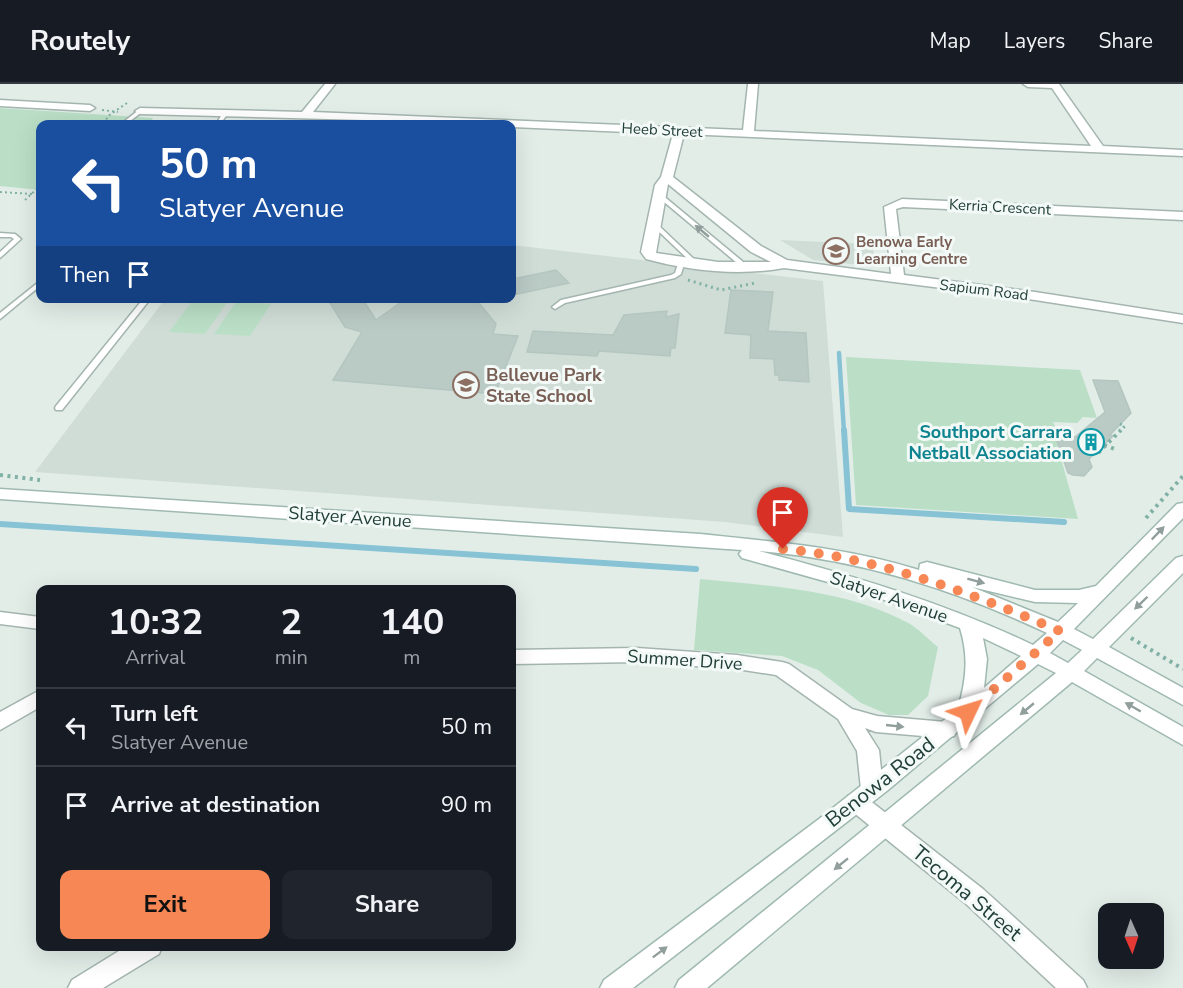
<!DOCTYPE html>
<html lang="en">
<head>
<meta charset="utf-8">
<style>
	body { margin:0; font-family:"Nunito Sans",sans-serif; background:#20242c; color:#f1f3f6; height:100vh; display:flex; flex-direction:column; font-size:22px; white-space:nowrap }
	* { box-sizing:border-box; margin:0 }
	p { font-size:20px; color:#9ea1a6 }
	.icon { flex:none; width:33px; height:33px; fill:none; stroke:currentColor; stroke-width:2; stroke-linecap:round; stroke-linejoin:round }
	.map { position:relative; flex:1; overflow:hidden }
	.side { position:absolute; left:36px; top:501px; width:480px; height:366px; display:flex; flex-direction:column; background:#171b24; border-radius:12px; box-shadow:0 6px 24px #0002 }
	.side>* { flex:none }
	.top-card { position:absolute; left:36px; top:36px; width:480px; height:183px; border-radius:12px; box-shadow:0 6px 24px #0002; background:#1a4fa0; color:#fff; overflow:hidden }
	.needle { width:39px; rotate:177deg }
	.tools { position:absolute; left:1098px; top:819px; display:grid; gap:12px }
	.tools a { display:grid; place-items:center; width:66px; height:66px; border-radius:12px; background:#171b24; box-shadow:0 6px 24px #0002; font-size:30px }
	.pin { position:absolute; display:grid; place-items:center; width:51px; height:51px; color:#fff; margin:-62px -26px; border-radius:50% 50% 50% 0; rotate:-45deg; box-shadow:0 0 6px #0007 }
	.pin .icon { rotate:45deg }
	.me { position:absolute; width:66px; margin:-33px; rotate:49deg; stroke-linejoin:round; filter:drop-shadow(0 0 4px #0008) }
	.turn { display:flex; align-items:center; gap:21px; height:126px; padding:0 24px; font-size:27px }
	.turn .icon { width:78px; height:78px; stroke-width:2.5 }
	.turn b { display:block; font-size:42px; line-height:51px }
	.then { display:flex; align-items:center; height:57px; padding:0 24px; background:#0003; gap:12px; font-size:22px }
	.eta { display:flex; justify-content:space-evenly; align-items:center; height:102px; text-align:center }
	.eta b { font-size:36px; font-weight:700; line-height:42px }
	.action { display:flex; gap:12px; margin-top:auto; padding:12px 24px }
	.action a { flex:1; height:69px; border-radius:12px; background:#f78755; color:#111; font-size:24px; font-weight:700; line-height:69px; text-align:center }
	.action a+a { background:#20242c; color:#f1f3f6 }
	ul { padding:0; list-style:none }
	li { display:flex; align-items:center; gap:18px; height:78px; padding:0 24px; border-top:2px solid #363941 }
	li div { flex:1 }
	li b { display:block; font-size:22px }
	li em { font-style:normal }
	header { display:flex; align-items:center; gap:36px; box-sizing:border-box; height:84px; padding:0 30px; background:#171b24; border-bottom:2px solid #363941 }
	header strong { font-size:28px }
	nav { display:flex; gap:33px; margin-inline-start:auto; font-size:21px }
	.map>svg:first-child { display:block }
	.built { fill:#d0ddd7 }
	.green { fill:#badfc6 }
	.lines { fill:none; stroke-linecap:round; stroke-linejoin:round }
	.stream-far1 { stroke:#87c3d4; stroke-width:4.5 }
	.stream { stroke:#87c3d4; stroke-width:6 }
	.building { fill:#bacac5; stroke:#b4c6c0; stroke-width:1.5 }
	.lane-casing { stroke:#a4b5b0; stroke-width:3 }
	.street-casing { stroke:#a4b5b0; stroke-width:3 }
	.secondary-casing { stroke:#9fb9b1; stroke-width:3 }
	.path-far2 { stroke:#81b1a5; stroke-width:2; stroke-dasharray:2 3; stroke-linecap:butt }
	.path-far1 { stroke:#81b1a5; stroke-width:3; stroke-dasharray:2 4; stroke-linecap:butt }
	.path { stroke:#81b1a5; stroke-width:4; stroke-dasharray:3 4.5; stroke-linecap:butt }
	.lane { fill:#fff; fill-rule:evenodd }
	.street { fill:#fff; fill-rule:evenodd }
	.secondary { fill:#fff; fill-rule:evenodd }
	.oneway { fill:#909e9c }
	.route { stroke:#f78755; stroke-width:10; stroke-dasharray:0 18 }
	.labels { text-anchor:middle; stroke-width:6; stroke-linejoin:round; paint-order:stroke }
	.far-street-label { font-size:15px; fill:#213e38; stroke:#f2f9f6 }
	.far-education-label { font-size:15px; font-weight:bold; fill:#785e54; stroke:#f2f9f6; text-anchor:start }
	.education-label { font-size:18px; font-weight:bold; fill:#785e54; stroke:#f2f9f6; text-anchor:start }
	.culture-label { font-size:18px; font-weight:bold; fill:#0d838f; stroke:#f2f9f6; text-anchor:end }
	.street-label { font-size:18px; fill:#213e38; stroke:#f2f9f6 }
	.near-street-label { font-size:21px; fill:#213e38; stroke:#f2f9f6 }
</style>
</head>
<body>
<header>
<strong>Routely</strong>
<nav><a>Map</a><a>Layers</a><a>Share</a></nav>
</header>
<div class="map">
<svg width="1183" height="904" viewBox="0 0 1183 904">
	<rect width="100%" height="100%" fill="#e2ede8"/>
	<path class="built" d="M780,156L872,160L875,177L872,180L861,181L813,176Z
		M512,161L823,197L843,453L725,438L35,388L165,215L512,214Z"/>
	<path class="green" d="M0,24L153,34L150,40H40V106L0,102Z
		M193,216L227,218L205,250L169,248Z
		M236,218L271,220L250,252L214,250Z
		M846,273L1080,286L1097,334L1083,333L1077,339L1053,338L1060,352L1055,353L1078,435L856,421Z
		M700,495C769,502 847,505 910,540C920,546 929,556 938,563L928,612L908,631H889L861,619L818,586L782,572L694,566Z"/>
	<g class="lines">
		<path class="stream-far1" d="M839,269L844,348"/>
		<path class="stream" d="M844,346L849,425L1064,438
			M0,440L696,485"/>
	</g>
	<path class="building" d="M556,186L569,199L512,211V195Z
		M731,206L773,208L768,247L806,249L809,298L779,296V291H775L774,275L750,274L751,251L725,249Z
		M327,214H362L376,236L407,214H475L496,240L493,250L518,252L495,310L333,296L362,248L345,243Z
		M667,227L666,233L679,230L675,264H671L670,272L599,267L597,272L527,268L533,247L613,251L624,231Z
		M1093,296L1118,297L1131,329L1110,351L1113,352L1089,375L1092,383L1084,392L1073,391L1068,389L1055,352L1075,353L1105,328Z"/>
	<g class="lines">
		<defs>
			<path id="lane" d="M140,25L143,27L142,28L126,40H121Z
				M224,27L229,28L220,40H216Z
				M657,110H661L742,177L746,184L745,185H741L737,179L657,112Z
				M652,139H656L697,178V180H693L652,141Z
				M0,149L15,150L21,155L0,174V168L14,155L11,153H0Z
				M682,175L685,177L681,190L675,194L565,219L555,225L552,223L561,216L671,191L675,189L679,177Z
				M40,197V202L0,235V229Z
				M144,214H151L62,326H56L55,324L56,322Z"/>
			<path id="street" d="M325,0H335L313,28L743,46L748,0H758L754,47L1091,62L1052,4L1028,3L1023,0H1059L1103,62L1183,66V72L684,50L673,93L761,162L787,176L891,190L884,123L902,115L1183,128V136L903,123L896,125L904,191L1035,208L1183,231V239L1035,216L784,184C740,192 690,187 646,175L641,168L655,101L661,93L673,50L512,43V40L140,30L135,27L140,24L302,28ZM668,100L751,168L771,178H718L656,169Z
				M0,16L90,21L95,24L90,27L0,22Z
				M0,528L40,533V545L0,540Z
				M637,564L737,571L782,578L789,580L852,625L877,632L946,638L954,640L957,646L954,652L946,654L876,648L865,644L879,666L883,705L880,711L872,714L864,711L861,705L857,667L838,635L776,591L737,585L637,578L512,580V566Z
				M40,606V623L0,646V628Z
				M856,709L864,712L983,805L1083,896L1087,904H1056L965,819L848,724L845,718L848,712Z
				M127,862H162L159,870L103,904H68L72,896Z"/>
			<path id="secondary" d="M0,405L700,450C774,458 847,463 919,486L920,480L927,478L1035,506H1079L1096,502L1177,420L1183,419V434L1074,545L1093,555L1176,474L1183,472V489L1109,563L1183,604V621L1097,574L1084,587L1183,643V661L1072,598L707,904H675L679,896L1056,589L1038,580L888,706L633,904H600L604,896L819,735L958,625C966,596 969,573 960,544L860,507L742,474L739,470L742,466L0,415ZM759,467C862,476 953,505 1047,549L1033,561C945,519 854,492 759,467ZM972,503L1035,518L1078,519L1058,538ZM983,554L1021,572L984,604L987,575ZM1063,556L1082,566L1068,579L1050,569Z"/>
		</defs>
		<use href="#lane" class="lane-casing"/>
		<use href="#street" class="street-casing"/>
		<use href="#secondary" class="secondary-casing"/>
		<path class="path-far2" d="M102,26L118,28
			M104,40L108,32L127,19
			M0,108L32,110
			M25,116L40,102"/>
		<path class="path-far1" d="M688,196L721,206L755,199
			M1119,348L1125,342L1120,340"/>
		<path class="path" d="M1104,361L1115,365
			M1092,369L1096,371L1121,346
			M0,391L40,396
			M1146,434L1183,392
			M1131,554L1183,585"/>
		<use href="#lane" class="lane"/>
		<use href="#street" class="street"/>
		<use href="#secondary" class="secondary"/>
	</g>
	<defs><path id="oneway-solid" d="M-6-.8H1V-3.2L6.5 0L1 3.2V.8H-6Z" transform="scale(1.5)"/></defs>
	<g class="oneway">
		<use href="#oneway-solid" transform="translate(702 147) rotate(-140)"/>
		<use href="#oneway-solid" transform="translate(1158 449) rotate(-46)"/>
		<use href="#oneway-solid" transform="translate(976 497) rotate(15)"/>
		<use href="#oneway-solid" transform="translate(1141 519) rotate(136)"/>
		<use href="#oneway-solid" transform="translate(1133 623) rotate(-150)"/>
		<use href="#oneway-solid" transform="translate(1027 625) rotate(140)"/>
		<use href="#oneway-solid" transform="translate(895 642) rotate(6)"/>
		<use href="#oneway-solid" transform="translate(841 780) rotate(141)"/>
		<use href="#oneway-solid" transform="translate(660 868) rotate(-37)"/>
	</g>
	<g class="lines">
		<path class="route" d="M783,465C880,474 970,509 1060,547L968,628"/>
	</g>
	<defs>
		<symbol id="school-ring" viewBox="-11 -11 22 22"><circle r="9.5" fill="#f2f9f6" stroke="#8d6e63" stroke-width="1.5"/><path d="M0-5L7-2L0 1L-7-2ZM-4 1L0 2.5L4 1V4Q0 6-4 4Z" fill="#8d6e63"/></symbol>
		<symbol id="building-ring" viewBox="-11 -11 22 22"><circle r="9.5" fill="#f2f9f6" stroke="#0f9aa8" stroke-width="1.5"/><path d="M-4-6H4V6H1V3H-1V6H-4ZM-2.5-4.3h1.7v1.8h-1.7ZM.8-4.3h1.7v1.8H.8ZM-2.5-1h1.7V.8h-1.7ZM.8-1h1.7V.8H.8Z" fill="#0f9aa8"/></symbol>
	</defs>
	<g fill-rule="evenodd">
		<use href="#school-ring" x="821" y="152" width="30" height="30"/>
		<use href="#school-ring" x="451" y="286" width="30" height="30"/>
		<use href="#building-ring" x="1076" y="343" width="30" height="30"/>
	</g>
	<g class="labels">
		<g class="far-street-label">
			<text transform="translate(662 46) rotate(3)" y="5">Heeb Street</text>
			<text transform="translate(1000 123) rotate(3)" y="5">Kerria Crescent</text>
			<text transform="translate(984 206) rotate(7)" y="5">Sapium Road</text>
		</g>
		<g class="far-education-label">
			<text x="856" y="163">Benowa Early<tspan x="856" dy="17">Learning Centre</tspan></text>
		</g>
		<g class="education-label">
			<text x="486" y="297">Bellevue Park<tspan x="486" dy="21">State School</tspan></text>
		</g>
		<g class="culture-label">
			<text x="1072" y="354">Southport Carrara<tspan x="1072" dy="21">Netball Association</tspan></text>
		</g>
		<g class="street-label">
			<text transform="translate(350 433) rotate(4)" y="6">Slatyer Avenue</text>
			<text transform="translate(889 513) rotate(19)" y="6">Slatyer Avenue</text>
			<text transform="translate(685 576) rotate(4)" y="6">Summer Drive</text>
		</g>
		<g class="near-street-label">
			<text transform="translate(880 698) rotate(-38)" y="7">Benowa Road</text>
			<text transform="translate(967 809) rotate(40)" y="7">Tecoma Street</text>
		</g>
	</g>
</svg>
<div class="tools">
<a><svg class="needle" viewBox="-14 -14 28 28"><path d="M0-13l5 13h-10z" fill="#e53935"/><path d="M0 13l5-13h-10z" fill="#9ea1a6"/></svg></a>
</div>
<div class="pin" style="left:783px;top:465px;background:#d93025"><svg class="icon" aria-label="arrive" viewBox="0 0 24 24"><path d="M6 21V4h12l-3 4 3 4H6"/></svg></div>
<svg class="me" style="left:968px;top:628px" viewBox="-20 -20 40 40"><path d="M0-17L14 15 0 8-14 15z" fill="#f78755" stroke="#fff" stroke-width="4"/></svg>
<div class="top-card">
<div class="turn"><svg class="icon" aria-label="left" viewBox="0 0 24 24"><path d="M17 20v-9H6M10 6l-5 5 5 5"/></svg><div><b>50 m</b>Slatyer Avenue</div></div>
<div class="then">Then<svg class="icon" aria-label="arrive" viewBox="0 0 24 24"><path d="M6 21V4h12l-3 4 3 4H6"/></svg></div>
</div>
<section class="side">
<div class="eta">
<div><b>10:32</b><p>Arrival</p></div>
<div><b>2</b><p>min</p></div>
<div><b>140</b><p>m</p></div>
</div>
<ul>
<li><svg class="icon" aria-label="left" viewBox="0 0 24 24"><path d="M17 20v-9H6M10 6l-5 5 5 5"/></svg><div><b>Turn left</b><p>Slatyer Avenue</p></div><em>50 m</em></li>
<li><svg class="icon" aria-label="arrive" viewBox="0 0 24 24"><path d="M6 21V4h12l-3 4 3 4H6"/></svg><div><b>Arrive at destination</b></div><em>90 m</em></li>
</ul>
<div class="action"><a>Exit</a><a>Share</a></div>
</section>
</div>
</body>
</html>
